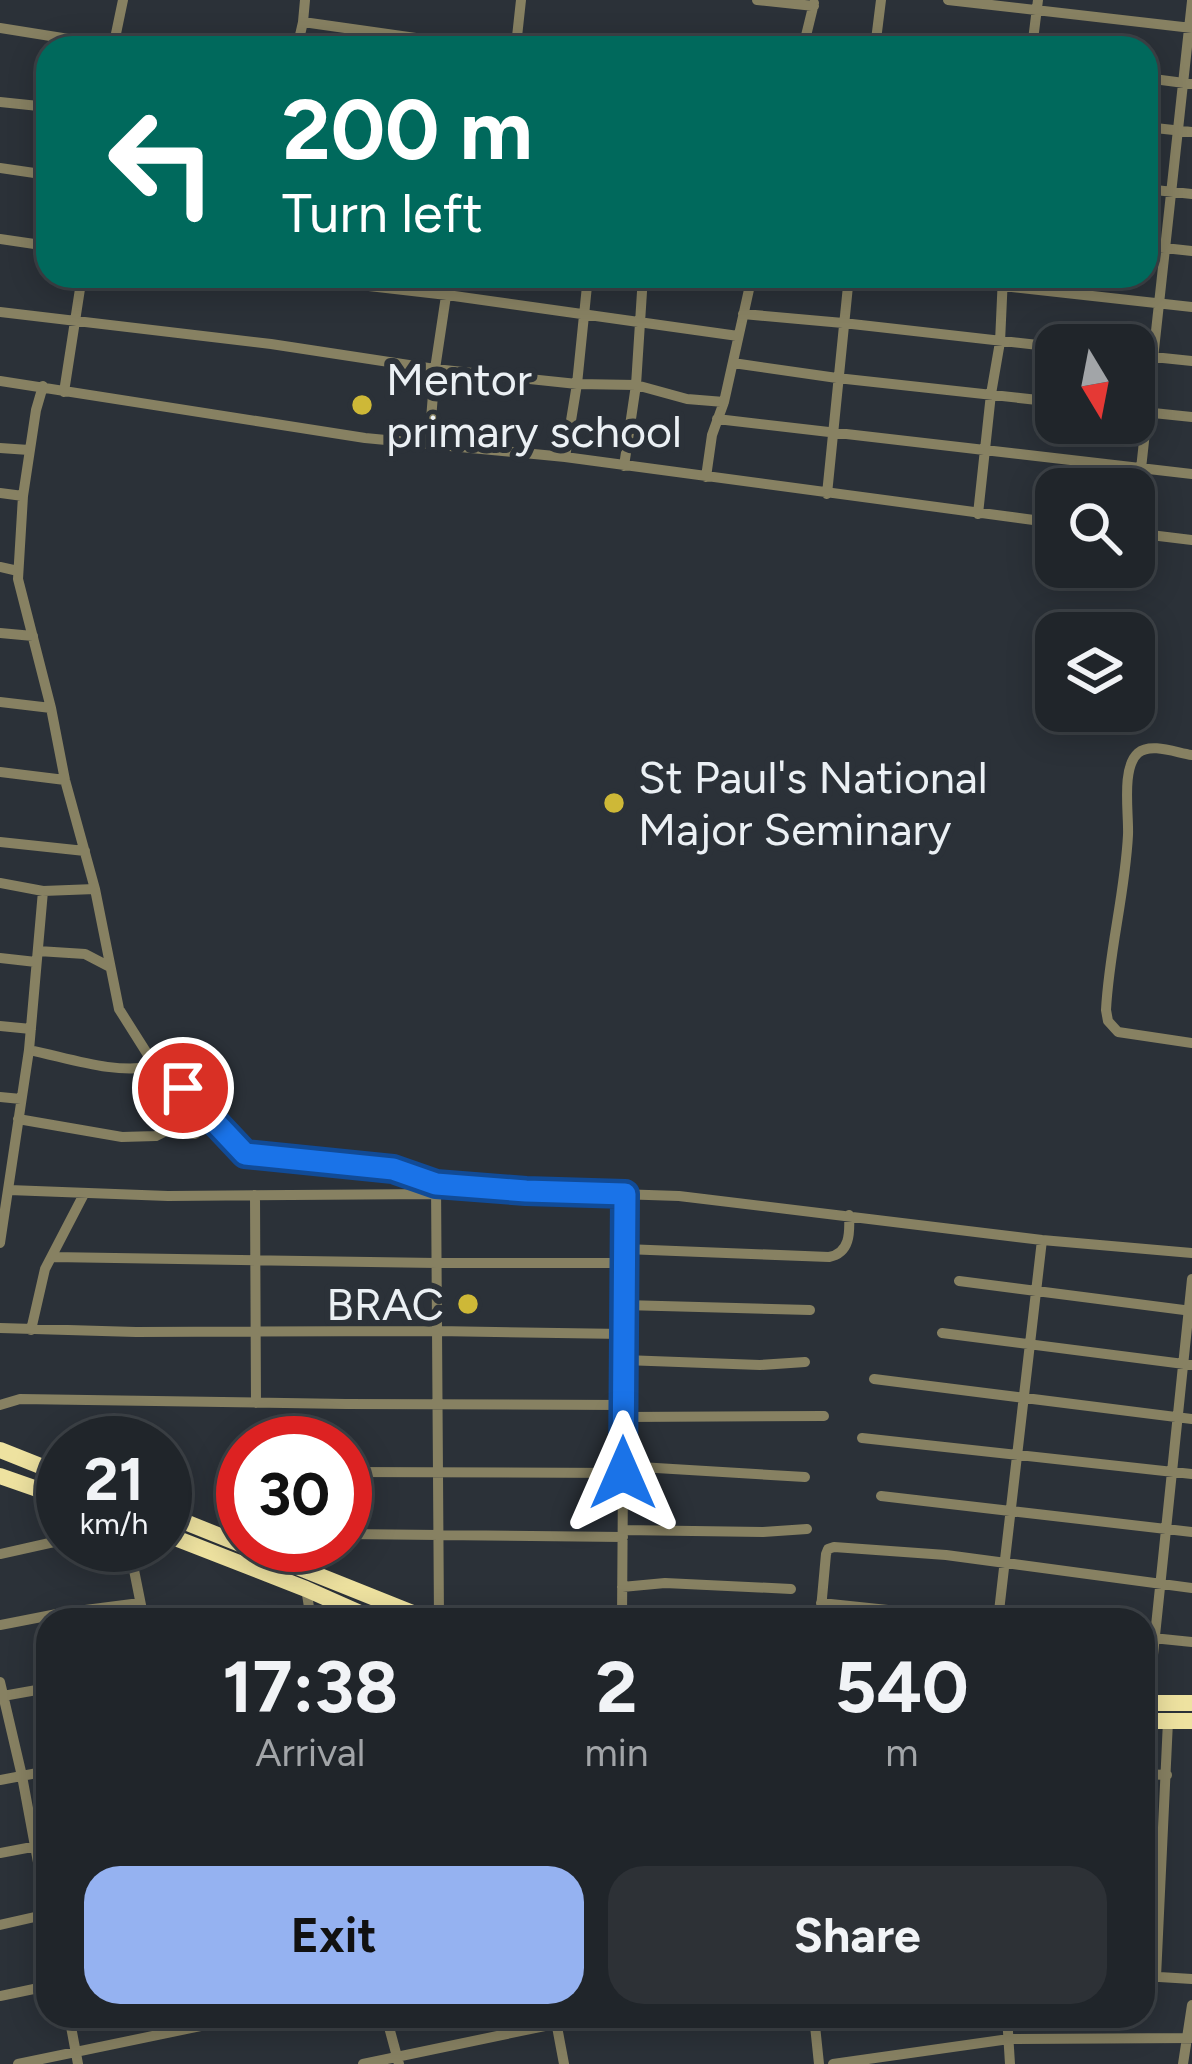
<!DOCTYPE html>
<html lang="en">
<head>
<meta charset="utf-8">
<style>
	body { margin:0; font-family:Figtree,sans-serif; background:#2d3136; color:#f1f3f6; height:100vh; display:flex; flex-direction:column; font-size:45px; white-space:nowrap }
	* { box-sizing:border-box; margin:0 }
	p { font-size:39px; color:#a2a5a8 }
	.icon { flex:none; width:66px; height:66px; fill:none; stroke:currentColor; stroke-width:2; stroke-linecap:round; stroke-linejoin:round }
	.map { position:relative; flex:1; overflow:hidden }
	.panel { position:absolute; left:36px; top:1608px; width:1119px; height:420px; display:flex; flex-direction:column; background:#20252a; border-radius:36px; box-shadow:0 6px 30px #0003,0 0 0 3px #3d4247 }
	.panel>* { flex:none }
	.top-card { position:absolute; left:36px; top:36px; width:1122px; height:252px; border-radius:36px; box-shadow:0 6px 30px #0003,0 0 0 3px #3d4247; background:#00695c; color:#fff; overflow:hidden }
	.needle { width:78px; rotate:170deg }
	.controls { position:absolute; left:1035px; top:324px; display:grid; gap:24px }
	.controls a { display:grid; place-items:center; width:120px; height:120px; border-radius:24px; background:#20252a; box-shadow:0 6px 30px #0003,0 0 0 3px #3d4247; font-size:60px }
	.speed { position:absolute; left:36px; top:1416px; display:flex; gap:24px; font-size:60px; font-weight:700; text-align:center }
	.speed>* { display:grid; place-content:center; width:156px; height:156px; border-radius:50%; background:#20252a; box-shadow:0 6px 30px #0003,0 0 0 3px #3d4247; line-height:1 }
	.speed small { font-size:30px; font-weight:400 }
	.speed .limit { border:18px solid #d22; background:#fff; color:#111 }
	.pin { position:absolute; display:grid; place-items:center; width:102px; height:102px; color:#fff; margin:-51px; border:6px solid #fff; border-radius:50%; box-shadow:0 3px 12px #0007 }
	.me { position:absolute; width:132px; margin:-66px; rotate:0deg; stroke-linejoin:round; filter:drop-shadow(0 0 9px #0008) }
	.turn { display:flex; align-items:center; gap:42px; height:252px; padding:0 48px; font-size:54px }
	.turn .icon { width:156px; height:156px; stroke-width:2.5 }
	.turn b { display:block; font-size:84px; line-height:102px }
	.eta { display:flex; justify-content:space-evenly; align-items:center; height:204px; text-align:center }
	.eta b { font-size:72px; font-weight:700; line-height:84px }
	.cta { display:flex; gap:24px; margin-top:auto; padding:24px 48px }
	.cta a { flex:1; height:138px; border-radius:36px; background:#95b2f1; color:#111; font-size:48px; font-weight:700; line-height:138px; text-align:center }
	.cta a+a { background:#2d3136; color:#f1f3f6 }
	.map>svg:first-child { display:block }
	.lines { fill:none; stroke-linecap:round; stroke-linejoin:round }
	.minor { stroke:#878162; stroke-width:10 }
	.trunk { stroke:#eee2a0; stroke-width:16 }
	.route-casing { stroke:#114b97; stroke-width:30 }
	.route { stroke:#1a73e8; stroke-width:21 }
	.poi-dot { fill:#ceb837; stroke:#2b3138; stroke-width:4.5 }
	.labels { text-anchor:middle; stroke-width:12; stroke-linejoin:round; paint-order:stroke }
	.poi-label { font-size:45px; fill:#ebf0f4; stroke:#2b3138; text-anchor:start }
</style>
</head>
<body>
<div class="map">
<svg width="1192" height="2064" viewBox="0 0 1192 2064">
	<rect width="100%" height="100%" fill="#2b3138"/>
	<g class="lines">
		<path class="minor" d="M757,0L814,6
			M948,0L1192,28
			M303,22L472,46L531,48
			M0,28L125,48
			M876,45L902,48
			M516,46L521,0
			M113,48L123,0
			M297,48L303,22L305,0
			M803,48L814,3
			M875,48L881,0
			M1032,48L1038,0
			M1146,78L1192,84
			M0,102L48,107
			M1146,127L1192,132
			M0,168L48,175
			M1146,189L1192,194
			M0,239L48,246
			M1146,246L1192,251
			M282,276L447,295L738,336
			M913,276L1192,307
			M0,312L271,344L435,369L577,384L636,385L687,399L724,402
			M743,314L843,323L1056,347
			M1134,355L1192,361
			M733,363L837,378L1056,402
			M0,381L365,438L565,457L1056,523
			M43,386L36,410L23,496L18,579L51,708L65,780L95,889L119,1009L155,1066L175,1080L241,1152L393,1169L436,1183L526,1191L679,1196L1042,1240L1192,1253
			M64,392L82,276
			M1134,411L1192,417
			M717,419L1192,474
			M429,445L435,369L449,276
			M0,448L29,450
			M565,457L577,384L588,276
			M624,466L636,385L643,276
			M706,477L712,435L724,402L752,276
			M0,493L23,496
			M827,494L849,276
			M978,514L991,394L1000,342L1003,276
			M1134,533L1192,1
			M1134,533L1192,540
			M0,567L18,571
			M0,633L33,636
			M0,702L51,708
			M1192,755C1177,753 1151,742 1138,753C1121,768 1129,814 1128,835C1125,894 1109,951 1106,1010L1108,1021L1118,1032L1192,1043
			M0,772L65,780
			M0,842L85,851
			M0,883L43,891L95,889
			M38,951L85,954L110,967
			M0,958L36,962
			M0,1026L31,1029
			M29,1050C69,1058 115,1075 155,1066
			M0,1097L21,1099
			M18,1119L122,1137L156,1136L168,1130L195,1134L212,1120
			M436,1183L439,1620
			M9,1190L168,1196L436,1194
			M255,1195L256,1403
			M0,1243L29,1050L43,891
			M625,1249L829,1257C850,1253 850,1233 849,1215
			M52,1257L436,1263H625
			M959,1281L1192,1311
			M624,1305L810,1310
			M0,1328L136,1332L437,1331L624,1334
			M31,1330L45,1269L84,1194
			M942,1333L1192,1365
			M624,1360L760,1365L805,1362
			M874,1379L1192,1419
			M0,1405L20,1399L346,1404L624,1405
			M624,1417L824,1416
			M862,1438L1192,1474
			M623,1466L805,1477
			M345,1472L623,1473
			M881,1496L1192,1532
			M623,1530L763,1532L807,1529
			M345,1534L623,1537
			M129,1545L144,1620
			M0,1554L63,1540
			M622,1587L665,1583L791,1589
			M306,1588L311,1620
			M821,1603L983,1620
			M439,1610L622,1613
			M622,1620L625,1194
			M820,1620L826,1554L828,1549L834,1547L946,1555L1192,1588
			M998,1620L1042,1240
			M0,1625L62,1613L140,1603
			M1143,1637L1192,1642
			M0,1682L22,1776L48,1916
			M3,1696L48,1688
			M1148,1703L1192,1279
			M1143,1774L1167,1775
			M0,1780L48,1771
			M1143,1842H1161
			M0,1853L48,1844
			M0,1925L48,1914
			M1143,1976L1192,1979
			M1156,1977L1168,1721
			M0,1996L48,1986
			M69,2016L78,2064
			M386,2016L399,2064
			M555,2016L564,2064
			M814,2016L819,2064
			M1007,2016L1010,2064
			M18,2064L249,2016
			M363,2064L593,2016
			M833,2064L1009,2039L1192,2038
			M1183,2064L1192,2005"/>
		<path class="trunk" d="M0,1450L63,1475
			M0,1476L63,1498
			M165,1514L430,1620
			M165,1534L306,1589L376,1620
			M1143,1703H1192
			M1143,1721H1192"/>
	</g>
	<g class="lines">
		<defs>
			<path id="route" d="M183,1088L245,1154L393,1169L436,1184L526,1191L625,1194L623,1473"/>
		</defs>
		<use href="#route" class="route-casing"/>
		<use href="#route" class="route"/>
	</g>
	<g class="poi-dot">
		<circle cx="362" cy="405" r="12"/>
		<circle cx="614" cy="803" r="12"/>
		<circle cx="468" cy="1304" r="12"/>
	</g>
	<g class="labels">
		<g class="poi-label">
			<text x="386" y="395">Mentor<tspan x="386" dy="52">primary school</tspan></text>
			<text x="638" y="793">St Paul's National<tspan x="638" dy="52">Major Seminary</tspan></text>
			<text x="444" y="1320" text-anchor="end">BRAC</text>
		</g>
	</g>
</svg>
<div class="controls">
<a><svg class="needle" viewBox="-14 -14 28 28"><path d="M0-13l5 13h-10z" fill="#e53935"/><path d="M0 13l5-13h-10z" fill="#a2a5a8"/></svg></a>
<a><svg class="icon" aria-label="search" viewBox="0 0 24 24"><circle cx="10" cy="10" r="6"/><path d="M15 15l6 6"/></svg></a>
<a><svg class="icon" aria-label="layers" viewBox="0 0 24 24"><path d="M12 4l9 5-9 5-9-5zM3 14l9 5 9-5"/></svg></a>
</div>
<div class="speed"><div>21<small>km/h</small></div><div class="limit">30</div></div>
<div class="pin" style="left:183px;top:1088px;background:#d93025"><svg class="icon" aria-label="arrive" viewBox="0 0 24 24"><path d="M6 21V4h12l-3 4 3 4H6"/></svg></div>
<svg class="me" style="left:623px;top:1473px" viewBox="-20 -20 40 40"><path d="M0-17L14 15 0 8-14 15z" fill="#1a73e8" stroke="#fff" stroke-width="4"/></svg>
<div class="top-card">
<div class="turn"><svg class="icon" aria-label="left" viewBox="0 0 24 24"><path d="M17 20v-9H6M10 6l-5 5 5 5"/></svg><div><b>200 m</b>Turn left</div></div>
</div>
<section class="panel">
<div class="eta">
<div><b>17:38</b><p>Arrival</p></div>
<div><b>2</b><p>min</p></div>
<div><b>540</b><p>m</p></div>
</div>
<div class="cta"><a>Exit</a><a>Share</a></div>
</section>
</div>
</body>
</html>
